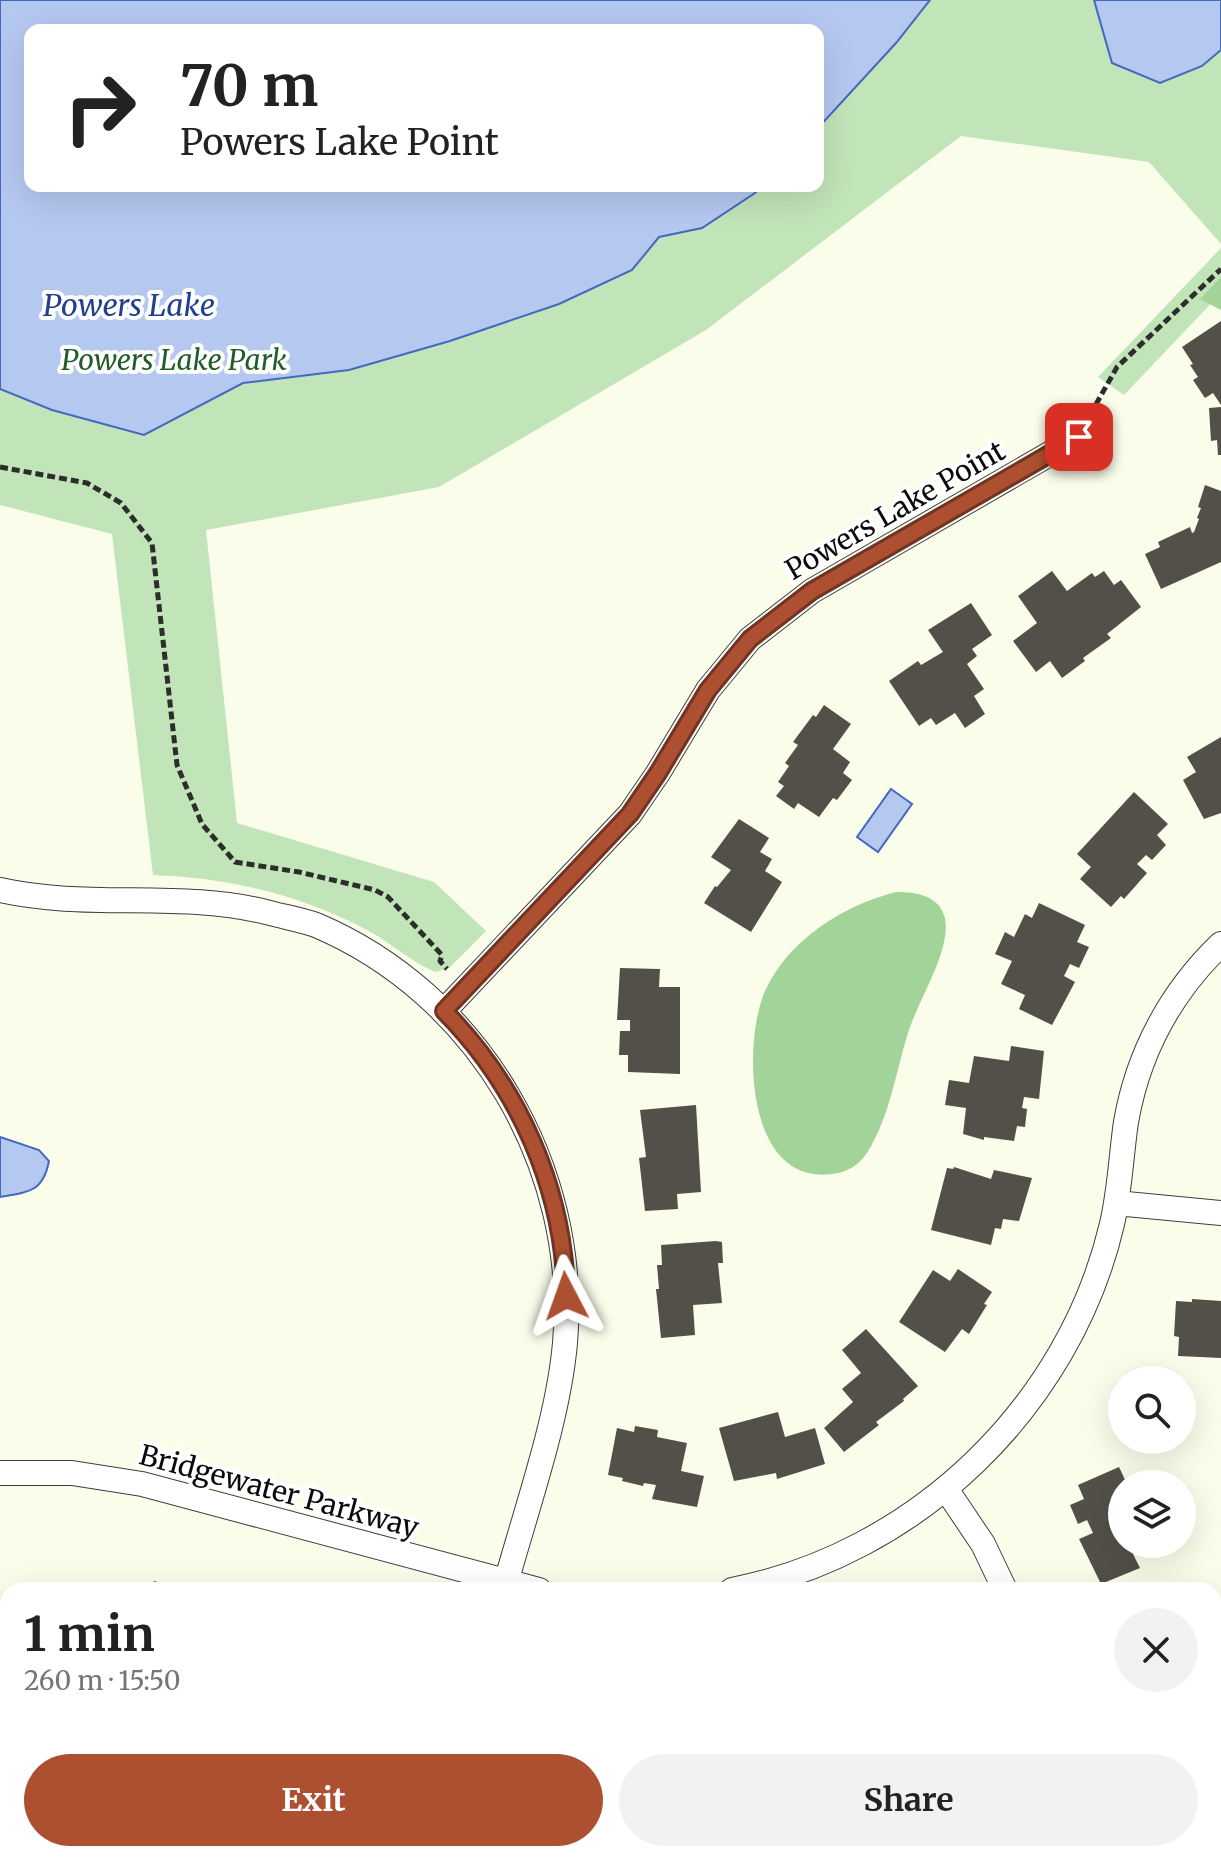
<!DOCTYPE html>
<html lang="en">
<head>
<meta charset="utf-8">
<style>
	body { margin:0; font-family:Merriweather,serif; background:#f2f2f2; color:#222; height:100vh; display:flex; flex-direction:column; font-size:30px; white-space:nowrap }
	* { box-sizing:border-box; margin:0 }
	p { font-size:26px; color:#767676 }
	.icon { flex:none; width:44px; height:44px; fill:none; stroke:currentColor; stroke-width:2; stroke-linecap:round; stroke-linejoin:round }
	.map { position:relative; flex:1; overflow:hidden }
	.details { position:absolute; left:0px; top:1582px; width:1222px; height:280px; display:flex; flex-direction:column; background:#fff; border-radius:24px 24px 0 0; box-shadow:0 8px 32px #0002 }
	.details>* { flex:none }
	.top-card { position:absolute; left:24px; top:24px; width:800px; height:168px; border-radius:16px; box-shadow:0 8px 32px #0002; background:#fff; color:#222; overflow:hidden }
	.tools { position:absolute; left:1108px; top:1366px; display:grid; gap:16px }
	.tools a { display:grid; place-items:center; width:88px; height:88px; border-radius:50%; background:#fff; box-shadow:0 8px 32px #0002; font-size:40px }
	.pin { position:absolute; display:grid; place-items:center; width:68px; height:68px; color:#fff; margin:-34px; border-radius:16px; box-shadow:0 4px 12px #0006 }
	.me { position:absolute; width:88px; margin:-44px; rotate:356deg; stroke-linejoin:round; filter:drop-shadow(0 0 6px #0008) }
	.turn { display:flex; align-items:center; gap:28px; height:168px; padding:0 24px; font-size:36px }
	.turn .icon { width:104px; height:104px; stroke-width:2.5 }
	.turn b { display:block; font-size:56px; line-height:68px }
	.round { display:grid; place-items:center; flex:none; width:84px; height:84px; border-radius:42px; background:#f2f2f2 }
	.summary { display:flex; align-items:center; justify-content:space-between; height:136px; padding:0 24px }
	h1 { font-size:48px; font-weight:700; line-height:60px }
	.action { display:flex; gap:16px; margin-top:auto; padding:16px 24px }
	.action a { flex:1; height:92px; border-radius:48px; background:#ad5031; color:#fff; font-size:32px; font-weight:700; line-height:92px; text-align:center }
	.action a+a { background:#f2f2f2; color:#222 }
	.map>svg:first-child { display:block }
	.green { fill:#c2e4b9; fill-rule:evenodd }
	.forest { fill:#a2d399 }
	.water { fill:#b5c8f0; stroke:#4368c0; stroke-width:2 }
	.building { fill:#535049 }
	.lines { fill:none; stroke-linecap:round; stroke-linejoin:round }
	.street-casing { stroke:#3e3e3e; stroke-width:26 }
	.path { stroke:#2d2d2d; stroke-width:5; stroke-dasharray:8 4; stroke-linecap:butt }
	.street { stroke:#fff; stroke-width:24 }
	.route-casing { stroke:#703420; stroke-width:20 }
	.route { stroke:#ad5031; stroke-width:14 }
	.labels { text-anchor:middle; stroke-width:8; stroke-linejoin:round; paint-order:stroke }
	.park-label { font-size:28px; font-style:italic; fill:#225c28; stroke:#fff }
	.street-label { font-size:28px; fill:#0b0b0b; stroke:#fff }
	.water-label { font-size:30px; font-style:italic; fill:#213f90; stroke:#fff }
</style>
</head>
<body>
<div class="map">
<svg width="1221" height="1862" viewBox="0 0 1221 1862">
	<rect width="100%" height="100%" fill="#fbfdeb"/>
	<path class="green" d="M0,0H1221V244L1149,162L961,136L706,330L439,487L206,530L237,823L434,882L486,931L449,968L435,972C411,962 390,942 367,930C299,894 229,878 153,875L112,534L0,505ZM30,30H818V186H30Z
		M1221,248V293L1124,395L1098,377Z
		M537,1854H587L601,1862H544Z"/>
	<path class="forest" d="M1221,277V310L1200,299Z
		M896,892C916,892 939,895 945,918C946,924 946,931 945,937C940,967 921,997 910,1027C896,1068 891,1115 867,1153C859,1165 846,1173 832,1174C746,1186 742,1044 765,991C788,940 844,905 896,892Z"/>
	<path class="water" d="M0,0H930L896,43L818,128V30H30V186H762L755,193L702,228L659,237L632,270L559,304L450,341L349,370L243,383L144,435L52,410L0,389Z
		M1094,0H1221V50L1202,66L1160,83L1112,63Z
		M891,789L912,804L878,852L857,837Z
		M0,1137L39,1150L49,1161C43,1192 29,1192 0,1197Z
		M281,1854H537L544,1862H267Z"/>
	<path class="building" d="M1221,321V405L1213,393L1205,398L1193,380L1198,377L1190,365L1193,364L1182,347Z
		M1221,407V455H1218L1217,440L1211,441L1209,408Z
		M1205,485L1221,491V562L1161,589L1145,554L1160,547L1158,542L1190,527L1192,533L1194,532L1199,519L1197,518L1201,508L1198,507Z
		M1052,571L1067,591L1092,573L1095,577L1104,571L1114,585L1121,580L1141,607L1107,634L1111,638L1083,658L1085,661L1062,678L1050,661L1036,672L1013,641L1037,623L1018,596Z
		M971,603L992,635L972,649L977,656L967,664L984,689L974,696L985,714L965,728L955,713L936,725L931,718L919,726L889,681L918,661L921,665L943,652L928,630Z
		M824,705L851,724L833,749L850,762L843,773L852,780L837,800L833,798L819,817L798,803L794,809L776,796L784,786L778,782L789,766L785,763L798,745L793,742L813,715L816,717Z
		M1221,737V813L1204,819L1183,780L1196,772L1187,757Z
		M1134,792L1168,824L1157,835L1166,845L1152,860L1146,855L1137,864L1147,873L1124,899L1121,896L1111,907L1080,879L1091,867L1077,854Z
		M739,819L769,838L760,852L772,859L765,871L782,882L751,932L704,903L715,886L717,887L731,870L711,857Z
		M1039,903L1085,925L1077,942L1089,947L1079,968L1070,964L1064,976L1075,982L1052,1025L1019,1009L1025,995L1001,984L1012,961L995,954L1005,932L1014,937L1025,914L1032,918Z
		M620,968L660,969L659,987H680V1074L628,1072V1055H619L620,1031H630V1020H617Z
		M1011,1046L1044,1051L1039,1099L1024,1097L1022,1108L1027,1109L1025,1127L1017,1126L1014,1141L984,1137V1140L963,1134L966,1108L945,1105L949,1080L969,1083L974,1056L1009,1061Z
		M696,1105L701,1192L677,1194L678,1209L645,1211L639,1158L646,1157L640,1110Z
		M954,1167L991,1179L994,1170L1032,1178L1019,1221L1003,1219L1001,1229L995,1228L991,1245L931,1230L947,1168L953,1169Z
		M716,1241L722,1242L723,1263H718L722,1303L693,1305L695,1335L661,1338L656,1289H659L657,1265H662L661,1245Z
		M958,1269L992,1292L984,1304L987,1305L969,1334L962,1329L945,1352L899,1322L933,1270L950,1281Z
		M1192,1299L1221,1301V1358L1178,1356L1179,1337L1174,1336L1176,1301L1192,1302Z
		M866,1329L918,1386L903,1399L904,1401L876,1422L879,1425L844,1452L824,1428L853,1402L842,1389L861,1373L842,1350Z
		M778,1412L785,1437L815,1428L825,1464L777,1479L776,1473L734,1481L719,1428Z
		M635,1426L658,1430L657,1437L687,1443L681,1471L704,1476L697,1507L652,1499L656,1485L644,1483L643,1486L622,1481L623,1478L608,1475L617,1428L634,1432Z
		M1119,1467L1127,1484H1122V1544H1155L1133,1554L1140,1568L1101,1584L1079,1539L1093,1533L1087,1520L1078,1524L1070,1505L1084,1499L1078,1485Z
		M154,1581L171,1586V1583L194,1590H152Z
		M8,1683V1767L0,1769V1685Z
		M59,1854H114L116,1862H66V1859L61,1860Z
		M843,1854H851L875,1862H841Z"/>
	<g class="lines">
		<defs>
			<path id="street" d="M0,890C89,910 181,890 270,913C285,917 302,920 316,925C479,994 580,1168 565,1343C558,1421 527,1506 506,1583
				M444,1011L630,814L658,773L708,690L750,639L812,591L1079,437
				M1116,1203L1221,1213
				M0,1473H72L142,1484L539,1590
				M946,1489L983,1544L1005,1590
				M732,1590C916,1554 1069,1407 1112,1224C1120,1190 1121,1156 1126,1122C1138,1053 1171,992 1221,944
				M1020,1862L1021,1854"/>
		</defs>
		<use href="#street" class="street-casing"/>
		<path class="path" d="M1090,415L1117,367L1221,269
			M0,467L87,483L121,503L152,543L177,765L202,824L235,862L299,872L375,890L388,897L442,955L440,961L447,969"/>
		<use href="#street" class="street"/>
	</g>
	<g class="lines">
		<defs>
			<path id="route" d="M566,1296C564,1189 519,1087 444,1011L630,814L658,773L708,690L750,639L812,591L1079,437"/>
		</defs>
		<use href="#route" class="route-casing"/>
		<use href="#route" class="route"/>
	</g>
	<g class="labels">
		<g class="park-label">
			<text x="174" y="370">Powers Lake Park</text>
		</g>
		<g class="street-label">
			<text transform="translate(895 510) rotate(-30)" y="10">Powers Lake Point</text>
			<text transform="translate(279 1491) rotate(15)" y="10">Bridgewater Parkway</text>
		</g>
		<g class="water-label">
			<text x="129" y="316">Powers Lake</text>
		</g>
	</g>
</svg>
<div class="tools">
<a><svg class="icon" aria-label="search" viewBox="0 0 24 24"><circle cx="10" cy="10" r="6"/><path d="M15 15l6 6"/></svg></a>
<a><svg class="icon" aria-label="layers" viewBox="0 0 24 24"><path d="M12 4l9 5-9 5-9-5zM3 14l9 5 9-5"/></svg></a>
</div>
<div class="pin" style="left:1079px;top:437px;background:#d93025"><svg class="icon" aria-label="arrive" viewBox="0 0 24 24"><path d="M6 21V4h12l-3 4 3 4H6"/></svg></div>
<svg class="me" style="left:566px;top:1296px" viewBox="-20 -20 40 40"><path d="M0-17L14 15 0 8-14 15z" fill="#ad5031" stroke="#fff" stroke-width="4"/></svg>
<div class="top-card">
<div class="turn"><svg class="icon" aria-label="right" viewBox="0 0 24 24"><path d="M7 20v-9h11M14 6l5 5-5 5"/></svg><div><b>70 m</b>Powers Lake Point</div></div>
</div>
<section class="details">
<div class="summary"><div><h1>1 min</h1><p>260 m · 15:50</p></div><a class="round"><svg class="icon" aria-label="close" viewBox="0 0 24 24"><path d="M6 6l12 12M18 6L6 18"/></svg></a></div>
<div class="action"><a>Exit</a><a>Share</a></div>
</section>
</div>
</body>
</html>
